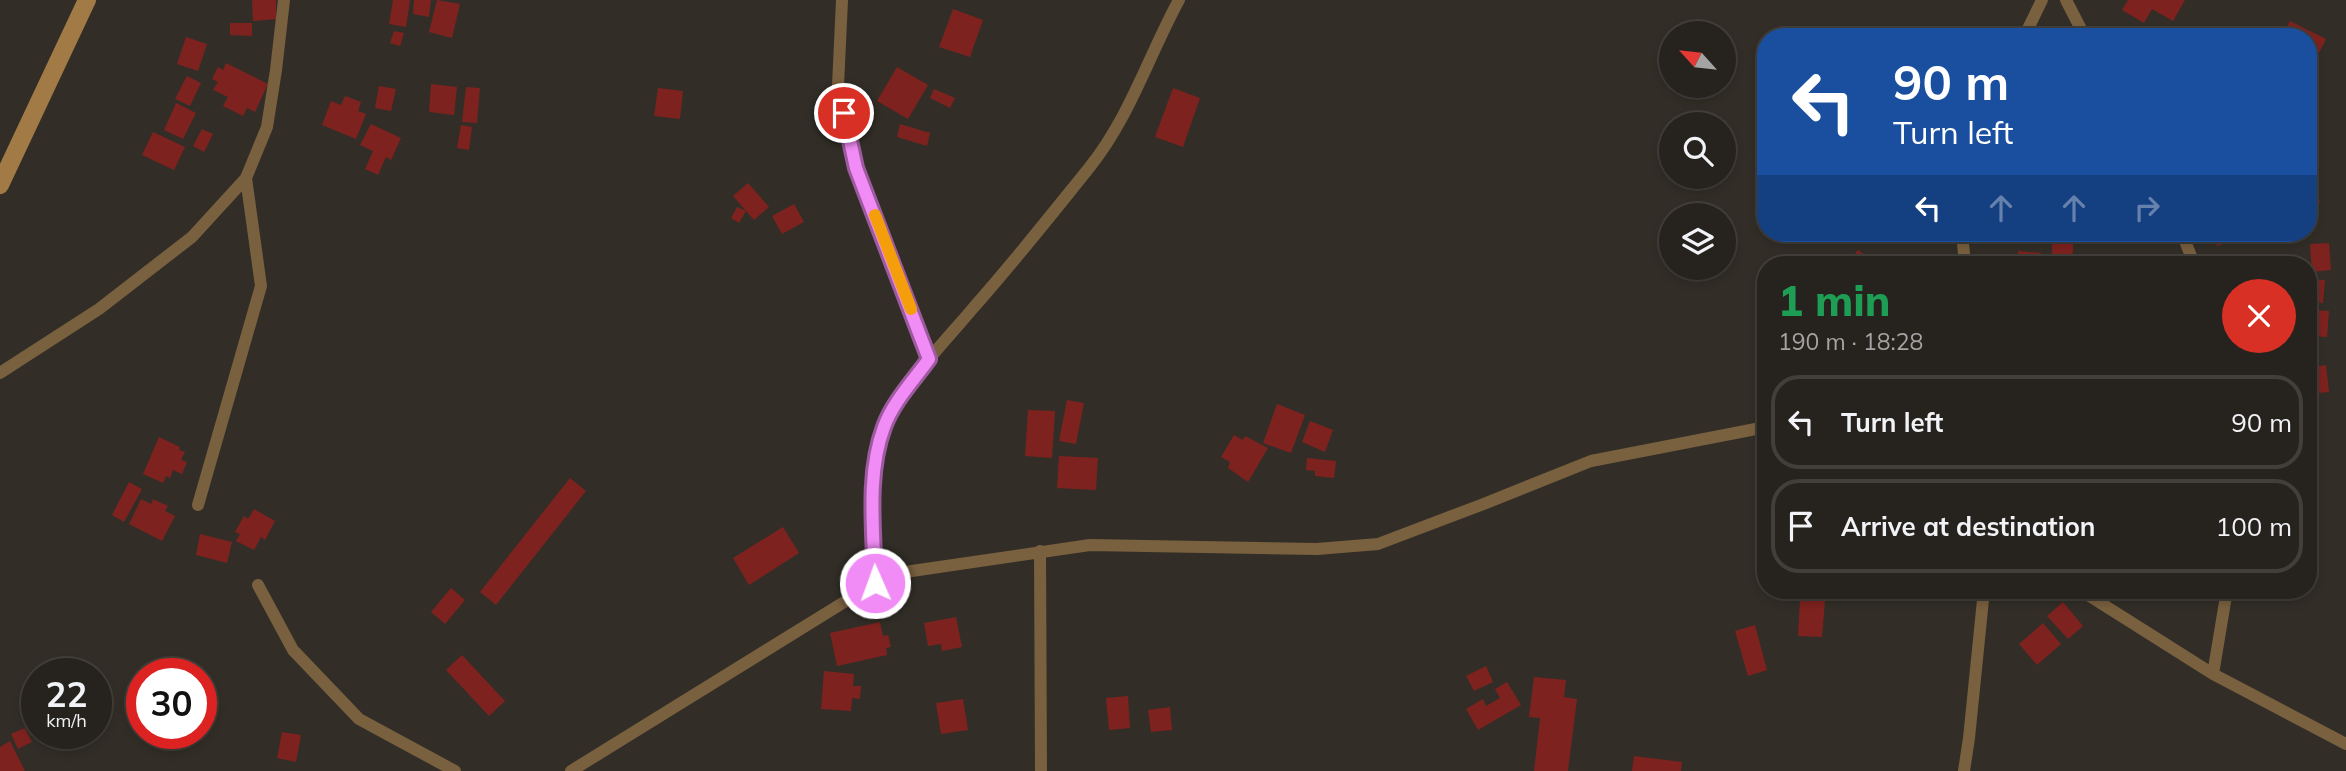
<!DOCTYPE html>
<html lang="en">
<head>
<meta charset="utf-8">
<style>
	body { margin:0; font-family:Mulish,sans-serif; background:#2e2a26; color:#f1f3f6; height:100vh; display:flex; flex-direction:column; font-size:26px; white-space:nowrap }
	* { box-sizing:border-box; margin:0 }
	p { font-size:23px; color:#a4a4a4 }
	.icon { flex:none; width:38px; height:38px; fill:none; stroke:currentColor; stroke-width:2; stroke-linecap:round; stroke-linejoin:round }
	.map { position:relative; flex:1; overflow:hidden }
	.side { position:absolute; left:1757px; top:256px; width:560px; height:343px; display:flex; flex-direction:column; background:#26221d; border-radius:28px; box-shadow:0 4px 10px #0003,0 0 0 2px #423f3b }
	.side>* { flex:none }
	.hud { position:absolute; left:1757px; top:28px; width:560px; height:214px; border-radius:28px; box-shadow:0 4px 10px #0003,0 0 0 2px #423f3b; background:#1a4fa0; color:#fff; overflow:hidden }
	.needle { width:46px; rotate:297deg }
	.tools { position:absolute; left:1659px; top:21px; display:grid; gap:14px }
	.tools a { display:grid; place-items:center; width:77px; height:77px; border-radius:50%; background:#26221d; box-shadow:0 4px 10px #0003,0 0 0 2px #423f3b; font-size:35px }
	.speed { position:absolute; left:21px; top:658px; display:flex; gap:14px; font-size:35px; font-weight:700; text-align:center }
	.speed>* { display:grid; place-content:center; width:91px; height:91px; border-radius:50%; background:#26221d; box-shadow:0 4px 10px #0003,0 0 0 2px #423f3b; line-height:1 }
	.speed small { font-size:18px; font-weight:400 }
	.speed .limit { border:10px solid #d22; background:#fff; color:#111 }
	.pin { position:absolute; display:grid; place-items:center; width:60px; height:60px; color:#fff; margin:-30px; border:4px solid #fff; border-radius:50%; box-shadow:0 2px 7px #0007 }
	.me { position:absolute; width:77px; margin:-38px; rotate:358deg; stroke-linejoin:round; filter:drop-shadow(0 0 5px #0008) }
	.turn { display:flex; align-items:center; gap:24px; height:147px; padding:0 21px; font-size:32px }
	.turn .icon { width:91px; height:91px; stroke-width:2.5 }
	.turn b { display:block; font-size:49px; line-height:60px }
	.lanes { display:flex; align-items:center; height:66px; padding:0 21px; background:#0003; justify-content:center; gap:35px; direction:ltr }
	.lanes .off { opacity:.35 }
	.round { display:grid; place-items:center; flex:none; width:74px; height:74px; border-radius:37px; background:#2e2a26 }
	.head { display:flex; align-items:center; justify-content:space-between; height:119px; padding:0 21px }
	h1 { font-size:42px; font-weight:800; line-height:52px; color:#1e9e55 }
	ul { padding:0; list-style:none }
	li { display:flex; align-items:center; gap:21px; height:94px; margin:0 14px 10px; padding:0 7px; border:4px solid #423f3b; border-radius:28px }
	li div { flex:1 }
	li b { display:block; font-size:26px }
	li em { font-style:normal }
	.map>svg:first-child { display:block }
	.building { fill:#7e221f }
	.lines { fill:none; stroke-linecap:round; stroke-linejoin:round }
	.street { stroke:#79603f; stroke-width:12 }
	.secondary { stroke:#a27a45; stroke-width:18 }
	.route-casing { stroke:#9d5a9f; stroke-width:18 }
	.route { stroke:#f18bf5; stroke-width:12 }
	.slow { stroke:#f59e0b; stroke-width:12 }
</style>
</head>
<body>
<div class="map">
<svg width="2346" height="771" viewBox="0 0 2346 771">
	<rect width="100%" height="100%" fill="#322e27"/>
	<path class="building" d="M252,0H276V19L253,21Z
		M393,0H410L406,27L389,24Z
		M414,0H431L429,17L413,14Z
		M437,0L460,4L452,38L429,32Z
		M2128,0H2185L2173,21L2152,9L2144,23L2122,10Z
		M953,9L983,20L970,57L939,47Z
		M2290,21L2326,39L2319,53L2308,47V37L2283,35Z
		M230,23H252V36L230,35Z
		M394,31L404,33L400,46L390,43Z
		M186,37L207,44L198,71L177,64Z
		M226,63L268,84L255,112L247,108L243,116L223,106L228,97L213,90L218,82L212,79L218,67L223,70Z
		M897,67L928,85L908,119L877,101Z
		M187,76L201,83L190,106L175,99Z
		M431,84L457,87L454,115L429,112Z
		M379,86L396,89L391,111L375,108Z
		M466,87L480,88L477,123L462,122Z
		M658,88L683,91L680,119L654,116Z
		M1173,88L1200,98L1183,147L1155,137Z
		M934,89L955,98L950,108L930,98Z
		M345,96L361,102L358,111L366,114L356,139L322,125L331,101L341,105Z
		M176,103L196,113L183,139L164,130Z
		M371,124L401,138L391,160L386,157L378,175L365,169L373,151L360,145Z
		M900,124L930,133L927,146L897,137Z
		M461,125L472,127L469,150L457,148Z
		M202,129L213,134L204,152L193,146Z
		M153,132L185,147L174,170L142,155Z
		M2311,159L2320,203L2308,205V160Z
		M748,183L769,207L754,220L733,196Z
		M794,204L804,222L782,234L772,216Z
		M737,207L746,211L739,223L731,218Z
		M2053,233L2074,234L2072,264H2051Z
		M2206,233H2257L2217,246L2214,235L2207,237Z
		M2329,243L2331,270L2312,272L2310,244Z
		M1858,250L1877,264H1847Z
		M2018,251L2041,253L2040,264H2017Z
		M2308,279L2325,280L2323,303L2308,302Z
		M2308,310L2329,311L2327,337L2308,336Z
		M2326,365L2329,392L2308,394V368Z
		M1067,400L1084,403L1076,444L1059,441Z
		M1277,404L1305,415L1291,453L1263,443Z
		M1028,410L1055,411L1052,458L1025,456Z
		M1310,421L1333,430L1325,452L1302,442Z
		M1234,435L1243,440L1245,436L1268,448L1248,482L1228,468L1230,462L1221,457Z
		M159,437L180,447L179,450L185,452L181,460L187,462L182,474L173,470L170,478L166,476L163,483L143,474Z
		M1059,456L1098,458L1096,490L1057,488Z
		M1307,458L1336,461L1334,478L1315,476V471L1306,470Z
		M570,478L586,491L496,605L480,592Z
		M129,482L142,489L124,522L112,515Z
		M141,499L151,504L153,499L168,506L165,511L175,516L162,541L129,524Z
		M254,509L275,521L265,540L261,537L254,550L236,541L240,534L235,532L244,516L248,519Z
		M783,527L799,553L749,585L733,558Z
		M200,534L232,542L227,563L196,555Z
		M451,588L465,600L445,624L431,612Z
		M1800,600L1825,601L1822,637L1798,636Z
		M2063,602L2083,626L2068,639L2047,616Z
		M956,617L962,647L942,651L941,644L928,646L924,623Z
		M880,622L883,636L888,635L891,647L886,648L887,655L837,666L830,633Z
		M2043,623L2061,644L2037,665L2019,644Z
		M1755,625L1767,670L1748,676L1735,631Z
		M462,655L505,701L489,716L446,670Z
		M1486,666L1493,682L1474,691L1466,676Z
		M824,671L854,674L853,686H861L860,699L852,698L851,711L821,709Z
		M1534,677L1566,680L1564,697L1577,699L1568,771H1534L1540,718L1529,717Z
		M1507,682L1521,705L1478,730L1466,709L1483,699L1486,706L1500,698L1495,689Z
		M1128,696L1130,728L1109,730L1106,698Z
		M963,699L968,730L941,734L936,703Z
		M1170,707L1172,730L1151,732L1148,710Z
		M25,728L32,742L18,749L11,734Z
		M282,732L301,735L296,762L277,758Z
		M10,741L25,771H0V747Z
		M1634,756L1682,762L1681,771H1632Z"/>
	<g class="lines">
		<path class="street" d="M842,0L838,86L856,168L929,360
			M2066,0L2085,37
			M2024,37L2042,0
			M1962,233L1965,264
			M2182,233L2194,264
			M0,373L99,309L192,237L246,178L267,127L276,70L284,0
			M198,505L261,286L246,178
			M1040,551L1041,771
			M875,583C874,535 865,469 885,425C905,381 943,344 974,307C1014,262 1051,215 1089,168C1130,117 1148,57 1179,0
			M258,585L293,650L359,719L455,771
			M2080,590L2213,674L2346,744
			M2213,674L2227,590
			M571,771L875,583L905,572L1090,545L1317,549L1378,544L1481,505L1591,461L1766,427
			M1964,771L1969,738L1984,590"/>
		<path class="secondary" d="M0,185L87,0"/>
	</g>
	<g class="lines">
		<defs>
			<path id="route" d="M844,113L856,168L929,359C914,380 893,402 884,427C866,475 874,533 875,583"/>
		</defs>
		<use href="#route" class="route-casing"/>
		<use href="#route" class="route"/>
		<path class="slow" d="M875,215L911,309"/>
	</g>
</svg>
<div class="tools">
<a><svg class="needle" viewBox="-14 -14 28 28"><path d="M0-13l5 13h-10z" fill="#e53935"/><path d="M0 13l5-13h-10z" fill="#a4a4a4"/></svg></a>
<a><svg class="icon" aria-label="search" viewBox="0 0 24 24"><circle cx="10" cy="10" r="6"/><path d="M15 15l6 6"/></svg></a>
<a><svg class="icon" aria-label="layers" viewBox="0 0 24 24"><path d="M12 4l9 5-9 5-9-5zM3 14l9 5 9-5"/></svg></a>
</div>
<div class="speed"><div>22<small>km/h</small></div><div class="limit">30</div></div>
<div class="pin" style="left:844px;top:113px;background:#d93025"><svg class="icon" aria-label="arrive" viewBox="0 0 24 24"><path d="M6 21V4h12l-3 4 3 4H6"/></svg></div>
<svg class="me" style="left:875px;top:583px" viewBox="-20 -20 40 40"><circle r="17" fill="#f18bf5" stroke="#fff" stroke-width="3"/><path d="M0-11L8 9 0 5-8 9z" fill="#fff"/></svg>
<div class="hud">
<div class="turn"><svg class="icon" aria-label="left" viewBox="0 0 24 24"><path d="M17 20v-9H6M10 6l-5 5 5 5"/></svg><div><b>90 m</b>Turn left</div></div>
<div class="lanes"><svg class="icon" aria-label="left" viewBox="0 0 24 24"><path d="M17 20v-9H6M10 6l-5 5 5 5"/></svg><svg class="icon off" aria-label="ahead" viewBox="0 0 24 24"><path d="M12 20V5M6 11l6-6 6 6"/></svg><svg class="icon off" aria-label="ahead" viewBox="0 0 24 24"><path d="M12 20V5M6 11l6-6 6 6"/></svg><svg class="icon off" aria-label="right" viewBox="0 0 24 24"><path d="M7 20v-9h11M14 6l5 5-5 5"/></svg></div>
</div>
<section class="side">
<div class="head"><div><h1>1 min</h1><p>190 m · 18:28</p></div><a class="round" style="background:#d93025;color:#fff"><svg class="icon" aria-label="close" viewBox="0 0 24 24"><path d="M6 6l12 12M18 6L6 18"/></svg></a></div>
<ul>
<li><svg class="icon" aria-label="left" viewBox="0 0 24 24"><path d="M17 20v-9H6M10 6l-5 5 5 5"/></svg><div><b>Turn left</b></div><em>90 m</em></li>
<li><svg class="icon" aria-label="arrive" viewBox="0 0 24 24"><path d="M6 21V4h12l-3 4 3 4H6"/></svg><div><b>Arrive at destination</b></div><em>100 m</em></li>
</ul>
</section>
</div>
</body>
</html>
